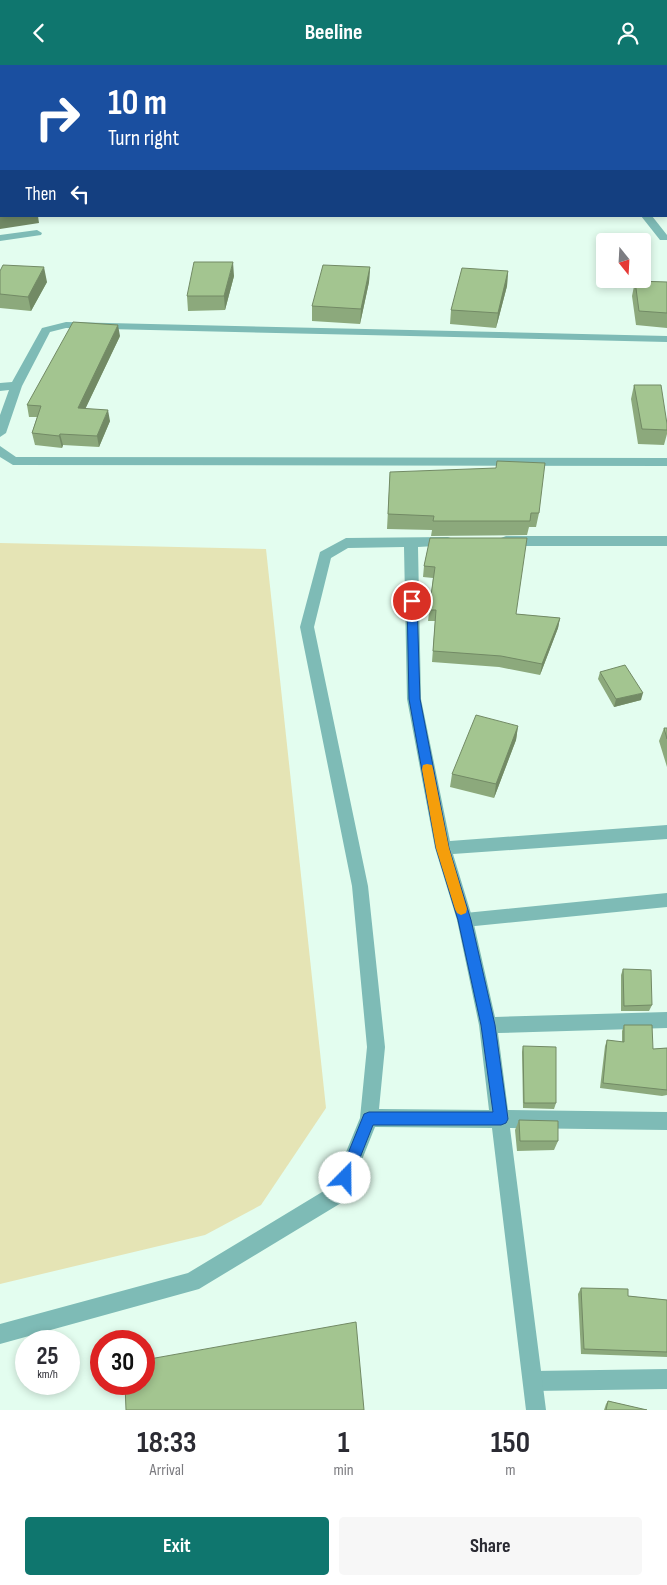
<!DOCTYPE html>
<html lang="en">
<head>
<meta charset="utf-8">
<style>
	body { margin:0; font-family:"Sofia Sans Condensed",sans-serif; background:#f7f7f7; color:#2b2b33; height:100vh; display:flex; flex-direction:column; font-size:19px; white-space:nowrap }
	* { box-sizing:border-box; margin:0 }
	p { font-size:16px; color:#7c7c81 }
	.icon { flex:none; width:28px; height:28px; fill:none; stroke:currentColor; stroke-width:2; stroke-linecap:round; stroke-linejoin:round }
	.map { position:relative; height:1345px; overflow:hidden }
	.panel { display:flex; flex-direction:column; background:#fff; flex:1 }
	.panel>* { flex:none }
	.guide { position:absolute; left:0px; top:0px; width:668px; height:152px; box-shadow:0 2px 8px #0003; background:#1a4fa0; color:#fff; overflow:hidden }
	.needle { width:32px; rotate:162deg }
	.fabs { position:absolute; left:596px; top:168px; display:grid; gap:10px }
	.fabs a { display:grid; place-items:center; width:55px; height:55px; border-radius:5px; background:#fff; box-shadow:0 2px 8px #0003; font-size:25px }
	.speed { position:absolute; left:15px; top:1265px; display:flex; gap:10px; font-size:25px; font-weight:700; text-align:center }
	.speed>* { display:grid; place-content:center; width:65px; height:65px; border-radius:50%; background:#fff; box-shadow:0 2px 8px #0003; line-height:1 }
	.speed small { font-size:12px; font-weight:400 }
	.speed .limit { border:8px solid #d22; background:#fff; color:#111 }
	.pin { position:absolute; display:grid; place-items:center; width:42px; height:42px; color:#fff; margin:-21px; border:2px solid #fff; border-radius:50%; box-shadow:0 1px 5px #0007 }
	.me { position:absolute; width:55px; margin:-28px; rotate:22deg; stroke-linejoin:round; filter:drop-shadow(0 0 4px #0008) }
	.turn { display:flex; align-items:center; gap:18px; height:105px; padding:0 25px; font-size:22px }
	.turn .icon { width:65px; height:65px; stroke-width:2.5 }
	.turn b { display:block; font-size:35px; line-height:42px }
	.then { display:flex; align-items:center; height:48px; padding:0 25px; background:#0003; gap:10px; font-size:19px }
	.eta { display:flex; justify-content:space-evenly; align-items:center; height:85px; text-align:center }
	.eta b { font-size:30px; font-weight:700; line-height:35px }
	.cta { display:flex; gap:10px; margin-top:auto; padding:10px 25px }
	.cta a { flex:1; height:58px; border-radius:5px; background:#0f766e; color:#fff; font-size:20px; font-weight:700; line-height:58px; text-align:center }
	.cta a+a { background:#f7f7f7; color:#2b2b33 }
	header { display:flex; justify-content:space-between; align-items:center; height:65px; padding:0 25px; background:#0f766e; color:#fff; font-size:22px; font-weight:700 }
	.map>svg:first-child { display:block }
	.green { fill:#e5e4b5 }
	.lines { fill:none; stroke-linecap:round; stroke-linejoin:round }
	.lane { fill:#7ebbb6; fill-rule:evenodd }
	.street { fill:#7ebbb6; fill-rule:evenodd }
	.wall { fill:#8ca97c }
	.shaded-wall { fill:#728a65 }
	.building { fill:#a3c590; stroke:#728a65 }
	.route { fill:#1a73e8; stroke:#114b97 }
	.slow { fill:#f59e0b }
</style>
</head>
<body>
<header><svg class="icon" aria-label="back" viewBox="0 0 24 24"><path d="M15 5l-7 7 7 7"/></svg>Beeline<svg class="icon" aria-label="person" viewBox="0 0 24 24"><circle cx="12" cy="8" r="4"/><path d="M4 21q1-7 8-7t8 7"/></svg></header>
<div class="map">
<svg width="667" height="1345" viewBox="0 0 667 1345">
	<rect width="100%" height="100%" fill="#e3fdef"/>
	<path class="green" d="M0,478L266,484L326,1043L261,1140L205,1170L0,1219Z"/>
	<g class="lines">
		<path class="lane" d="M667,828V842L465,862L459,860L457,855L459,850L465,848Z
			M667,1304V1324L533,1326L526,1323L523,1316L526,1309L533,1306Z"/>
		<path class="street" d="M524,0H534L535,1H525Z
			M666,36H667V42H666Z
			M0,100H1V106H0Z
			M641,151H652L667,170V175H660Z
			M37,165L42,168L41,170L0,176V170Z
			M66,257L667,271V277L66,263L50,267L22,321L6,368L0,372V350L9,325L0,326V318L12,317L42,263Z
			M0,381L16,392L667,393V401L13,400L0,392Z
			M506,471H667V481H506L501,479L499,476L501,473Z
			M448,472L453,474L455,477L453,480L418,482L421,634L450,776L667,760V774L453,789L473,855L495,952L667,947V963L498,968L508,1045L667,1047V1065L510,1063L546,1345H526L492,1063L375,1062L346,1135L199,1224L0,1279V1259L188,1208L332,1121L360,1053L367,982L352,821L300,562L320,487L346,473ZM404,482L407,634L435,783L457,855L479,960L489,1045L379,1044L385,982L368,821L314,562L331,493L348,483Z"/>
	</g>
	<path class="wall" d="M0,0L1,1V45H0Z
		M546,0H667V34L666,1H547Z
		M370,202L369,217L360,259L312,256V241Z
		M0,206L47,217L31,246L0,243Z
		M508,206L507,221L496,263L450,259L451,245Z
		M234,211L225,245L188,246L187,231Z
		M635,216L667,217V263L636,260L632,231Z
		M120,271L85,344L110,356L99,382L63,380L62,383L35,380L32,368L37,352H29L27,340Z
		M634,320L667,365V369L664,380L638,379L631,334Z
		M390,407L539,448L536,462H529L527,470L431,471L432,465L387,464Z
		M430,473L516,549L560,553L558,563L540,610L499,602L432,597L435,556H428L433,513L423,512L424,501Z
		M600,607L641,635L614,642L598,614Z
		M518,661L516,675L494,733L450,722L452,709Z
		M664,663H667V702L659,676Z
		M623,904L652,940L649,946H621V910Z
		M624,960L653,984L667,983V1030L662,1031L600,1023L605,981L607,975L622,977V966Z
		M523,981L556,1038L554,1044L523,1043L522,987Z
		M519,1055L558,1076L554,1085L517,1086L515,1065Z
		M581,1223L628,1231L667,1235V1292L581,1289L578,1229Z
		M608,1336L647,1345H604L606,1339Z"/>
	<path class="shaded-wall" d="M0,149H1V151H38L39,158L0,164Z
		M233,197L234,211L225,245L224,231Z
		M44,202L47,217L31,246L28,232Z
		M370,202L369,217L360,259L361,244Z
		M508,206L507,221L496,263L498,248Z
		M118,260L120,271L80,355L78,343Z
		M108,345L110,356L99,382L97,371Z
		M60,369L63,380L62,383L59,371Z
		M560,553L558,563L540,610L542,599Z
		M643,628L641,635L614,642L616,634Z
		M518,661L516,675L494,733L496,719Z"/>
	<path class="building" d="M0,0H37V1H1V34H0Z
		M111,0H145V1H111Z
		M415,0H515V1H415Z
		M556,0H667V26L666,27V1H557Z
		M0,123H1V149H0Z
		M194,197H233L224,231H187Z
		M3,200L44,202L28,232L0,229V206Z
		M323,200L370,202L361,244L312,241Z
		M462,203L508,206L498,248L451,245Z
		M635,216L667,217V248L639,246Z
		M73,257L118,260L78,343L108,345L97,371L60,369L59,371L32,368L41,341L27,340Z
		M634,320H661L667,359V365L642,364Z
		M497,396L545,398L539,448H531L530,456H433L434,451L388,449L390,407L496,403Z
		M430,473H527L516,549L560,553L542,599L501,591L433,586L436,545H429L435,502L424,501Z
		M625,600L643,628L616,634L600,607Z
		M476,650L518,661L496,719L452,709Z
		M664,663H667V674Z
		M623,904L651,905L652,940L624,941Z
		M624,960H652L653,984L667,983V1025L603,1018L607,975L624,977Z
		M523,981L556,982V1038H524Z
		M519,1055L558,1056V1076H520Z
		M581,1223L628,1224V1231L667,1235V1287L584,1284Z
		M356,1257L364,1345H126L125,1319H144V1295Z
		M608,1336L647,1345H606Z"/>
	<path class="route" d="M412,532L417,536L420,634L449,783L471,855L495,960L508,1054L506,1058L501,1060H373L350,1118L345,1120L340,1118L338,1113L364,1049L369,1047H493L481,960L458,855L436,783L409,634L407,536Z"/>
	<path class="slow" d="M427,699L432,700L433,704L449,783L467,844L466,848L461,850L457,848L455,844L436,783L422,704L423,700Z"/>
</svg>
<div class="fabs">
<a><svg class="needle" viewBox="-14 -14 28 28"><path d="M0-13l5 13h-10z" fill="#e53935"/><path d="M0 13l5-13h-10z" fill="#7c7c81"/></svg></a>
</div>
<div class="speed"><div>25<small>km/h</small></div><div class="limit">30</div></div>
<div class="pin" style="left:412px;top:536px;background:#d93025"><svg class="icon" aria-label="arrive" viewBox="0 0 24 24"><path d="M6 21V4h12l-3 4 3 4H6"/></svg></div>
<svg class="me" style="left:345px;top:1113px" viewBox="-20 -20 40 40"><circle r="19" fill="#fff"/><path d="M0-13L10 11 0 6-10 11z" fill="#1a73e8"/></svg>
<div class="guide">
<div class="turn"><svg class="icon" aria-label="right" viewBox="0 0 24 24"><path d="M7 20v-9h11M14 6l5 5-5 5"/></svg><div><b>10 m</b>Turn right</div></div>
<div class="then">Then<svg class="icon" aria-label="left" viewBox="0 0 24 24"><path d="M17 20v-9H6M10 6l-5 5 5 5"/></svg></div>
</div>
</div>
<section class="panel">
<div class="eta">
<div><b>18:33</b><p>Arrival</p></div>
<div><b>1</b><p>min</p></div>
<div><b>150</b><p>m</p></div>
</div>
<div class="cta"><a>Exit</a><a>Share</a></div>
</section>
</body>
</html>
